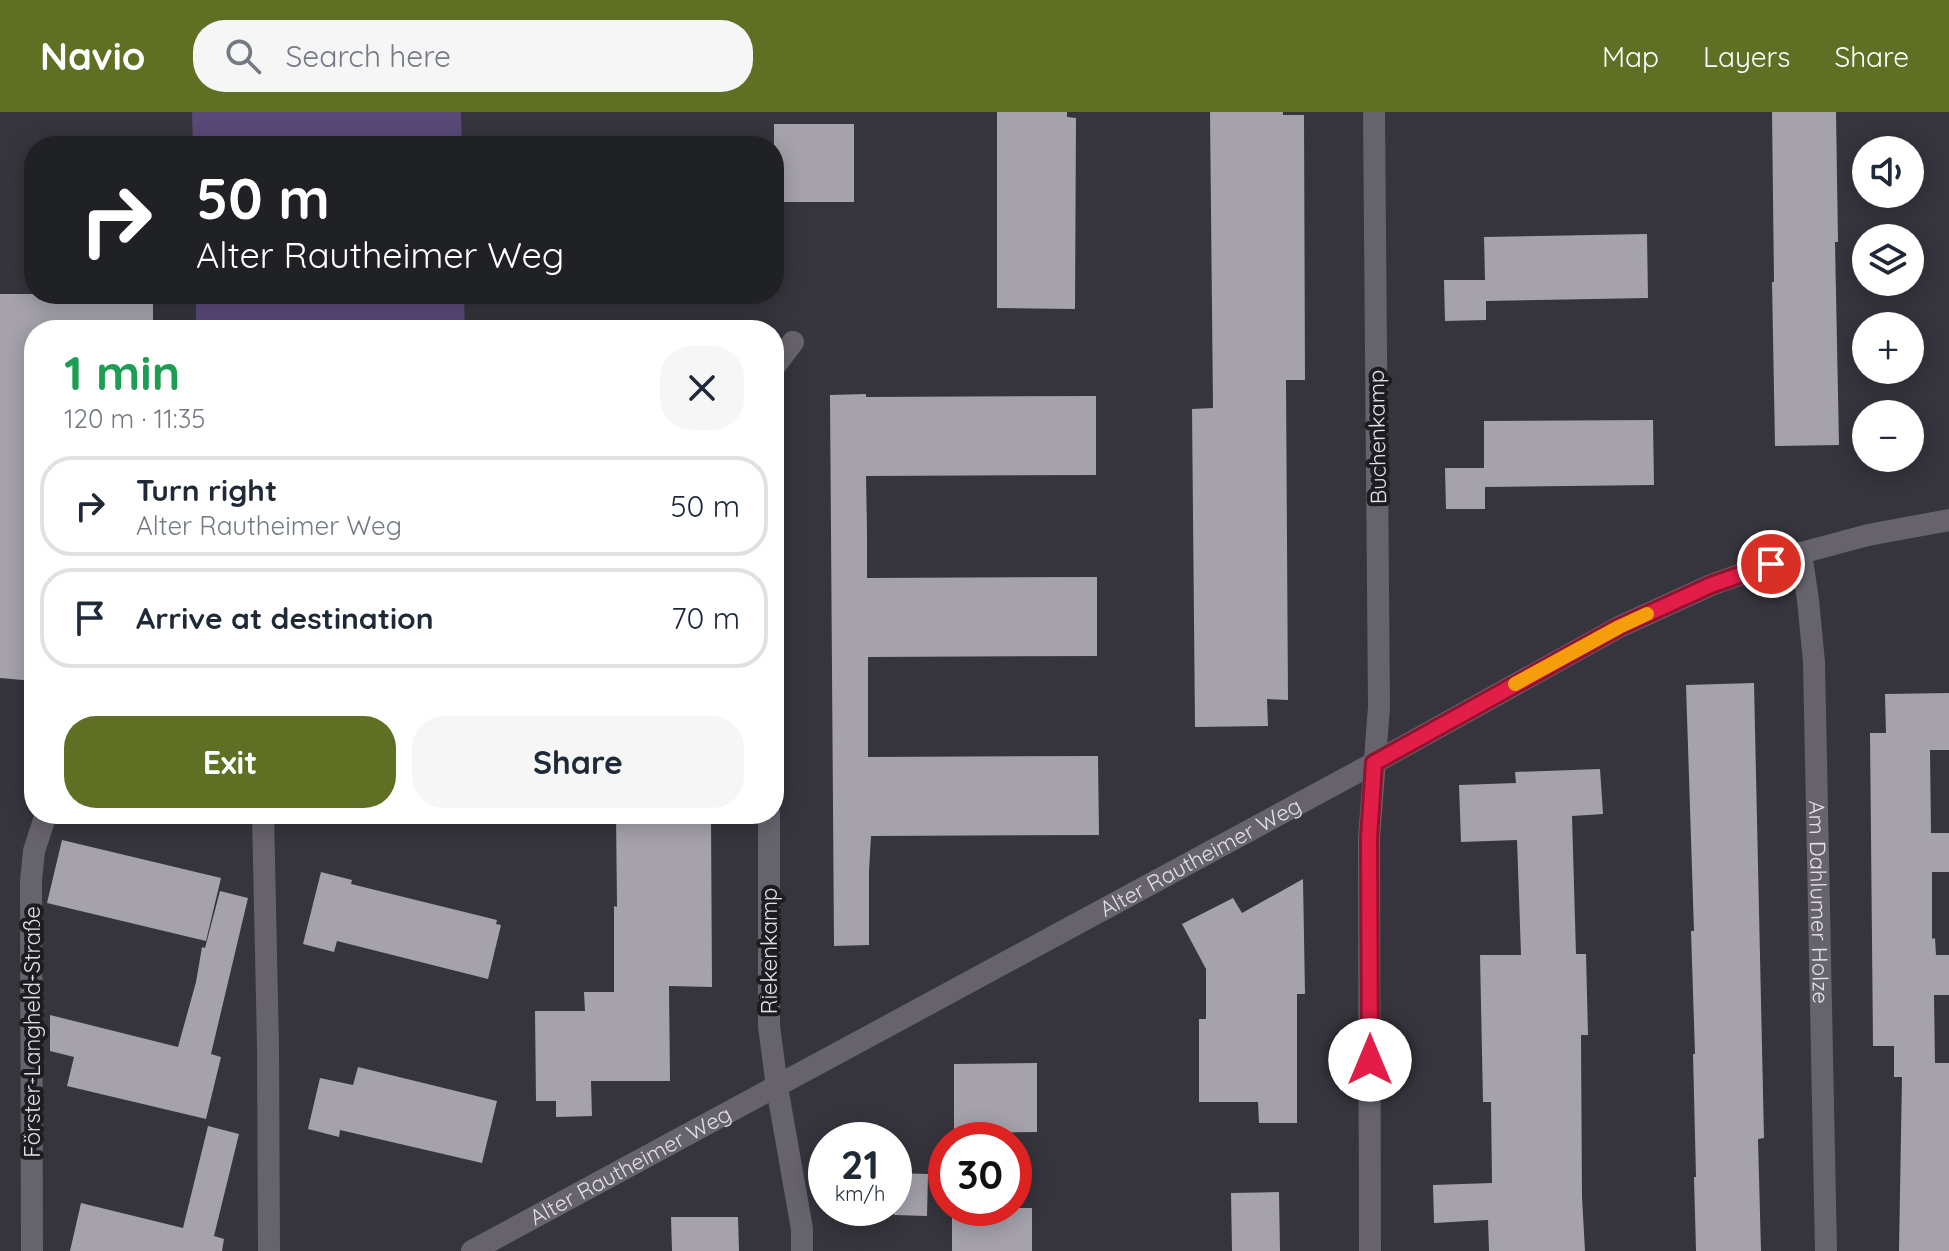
<!DOCTYPE html>
<html lang="en">
<head>
<meta charset="utf-8">
<style>
	body { margin:0; font-family:Quicksand,sans-serif; background:#f6f6f7; color:#1f2937; height:100vh; display:flex; flex-direction:column; font-size:30px; white-space:nowrap }
	* { box-sizing:border-box; margin:0 }
	p { font-size:26px; color:#747a83 }
	.icon { flex:none; width:44px; height:44px; fill:none; stroke:currentColor; stroke-width:2; stroke-linecap:round; stroke-linejoin:round }
	.map { position:relative; flex:1; overflow:hidden }
	.details { position:absolute; left:24px; top:208px; width:760px; height:504px; display:flex; flex-direction:column; background:#fff; border-radius:32px; box-shadow:0 4px 20px #0003 }
	.details>* { flex:none }
	.banner { position:absolute; left:24px; top:24px; width:760px; height:168px; border-radius:32px; box-shadow:0 4px 20px #0003; background:#202124; color:#fff; overflow:hidden }
	.fabs { position:absolute; left:1852px; top:24px; display:grid; gap:16px }
	.fabs a { display:grid; place-items:center; width:72px; height:72px; border-radius:50%; background:#fff; box-shadow:0 4px 20px #0003; font-size:40px }
	.speed { position:absolute; left:808px; top:1010px; display:flex; gap:16px; font-size:40px; font-weight:700; text-align:center }
	.speed>* { display:grid; place-content:center; width:104px; height:104px; border-radius:50%; background:#fff; box-shadow:0 4px 20px #0003; line-height:1 }
	.speed small { font-size:20px; font-weight:400 }
	.speed .limit { border:12px solid #d22; background:#fff; color:#111 }
	.pin { position:absolute; display:grid; place-items:center; width:68px; height:68px; color:#fff; margin:-34px; border:4px solid #fff; border-radius:50%; box-shadow:0 2px 8px #0007 }
	.me { position:absolute; width:88px; margin:-44px; rotate:0deg; stroke-linejoin:round; filter:drop-shadow(0 0 6px #0008) }
	.turn { display:flex; align-items:center; gap:28px; height:168px; padding:0 40px; font-size:36px }
	.turn .icon { width:104px; height:104px; stroke-width:2.5 }
	.turn b { display:block; font-size:56px; line-height:68px }
	.round { display:grid; place-items:center; flex:none; width:84px; height:84px; border-radius:32px; background:#f6f6f7 }
	.summary { display:flex; align-items:center; justify-content:space-between; height:136px; padding:0 40px }
	h1 { font-size:48px; font-weight:700; line-height:60px; color:#1e9e55 }
	.action { display:flex; gap:16px; margin-top:auto; padding:16px 40px }
	.action a { flex:1; height:92px; border-radius:32px; background:#5f7025; color:#fff; font-size:32px; font-weight:700; line-height:92px; text-align:center }
	.action a+a { background:#f6f6f7; color:#1f2937 }
	ul { padding:0; list-style:none }
	li { display:flex; align-items:center; gap:24px; height:100px; margin:0 16px 12px; padding:0 24px; border:4px solid #e0e1e3; border-radius:32px }
	li div { flex:1 }
	li b { display:block; font-size:30px }
	li em { font-style:normal }
	header { display:flex; align-items:center; gap:48px; box-sizing:border-box; height:112px; padding:0 40px; background:#5f7025; color:#fff }
	header strong { font-size:38px }
	nav { display:flex; gap:44px; margin-inline-start:auto; font-size:28px }
	.search { width:560px; height:72px; background:#f6f6f7; display:flex; align-items:center; gap:20px; box-sizing:border-box; padding:0 28px; border-radius:32px; color:#747a83; font-size:30px }
	.map>svg:first-child { display:block }
	.green { fill:#584978 }
	.building { fill:#a5a2ac }
	.lines { fill:none; stroke-linecap:round; stroke-linejoin:round }
	.minor { stroke:#66636c; stroke-width:22 }
	.route-casing { stroke:#92132f; stroke-width:20 }
	.route { stroke:#e11d48; stroke-width:14 }
	.slow { stroke:#f59e0b; stroke-width:14 }
	.labels { text-anchor:middle; stroke-width:8; stroke-linejoin:round; paint-order:stroke }
	.street-label { font-size:22px; fill:#e2e0e5; stroke:#1e1c20 }
</style>
</head>
<body>
<header>
<strong>Navio</strong>
<div class="search"><svg class="icon" aria-label="search" viewBox="0 0 24 24"><circle cx="10" cy="10" r="6"/><path d="M15 15l6 6"/></svg>Search here</div>
<nav><a>Map</a><a>Layers</a><a>Share</a></nav>
</header>
<div class="map">
<svg width="1949" height="1139" viewBox="0 0 1949 1139">
	<rect width="100%" height="100%" fill="#36343c"/>
	<path class="green" d="M192,0H461L462,34H193Z
		M196,182H464L465,218H196Z"/>
	<path class="building" d="M997,0H1067V5L1076,6L1075,197L997,196Z
		M1210,0H1283V3H1304L1305,268H1286L1288,588L1267,587L1268,614L1195,615L1192,297L1213,296Z
		M1772,0H1836L1838,130H1835L1839,333L1775,334L1772,170H1774Z
		M774,12H854V90H774Z
		M1647,122L1648,186L1486,189V208L1445,209L1444,168H1485L1484,125Z
		M0,182H153V218H34V569L0,566Z
		M866,282V285L1096,284V363L866,364L867,418V466L1097,465V544L868,545V645L1098,644L1099,723L871,724L869,759V833L834,834L830,283Z
		M1653,308L1654,373L1485,375V397H1446L1445,356H1484V363V309Z
		M1754,571L1764,1026L1758,1027L1761,1139H1696L1694,1065H1696L1693,942H1695L1691,819H1694L1686,573Z
		M1949,581V638H1930L1931,721H1949V760H1932V827L1935,826L1936,843H1949V883H1934L1935,951H1949V1139H1899L1902,965H1894V934H1873L1870,621H1886L1885,582Z
		M1600,657L1603,702L1572,704L1576,842H1586L1588,923H1581L1582,1085L1585,1139H1489L1488,1108L1434,1111L1433,1073L1492,1071L1491,990H1483L1480,843H1521L1517,728L1461,730L1459,673L1516,671L1515,660Z
		M616,702H711L712,875L669,874L670,969H591L592,1004L556,1005V989H536L535,899H585L584,880H614V794L617,795Z
		M62,728L221,766L206,829L47,791Z
		M321,760L352,768L351,772L497,808L496,812L501,813L488,867L337,829L334,840L303,832Z
		M1303,767L1305,882H1297V1011H1259L1258,990H1199V907H1206V857L1182,812L1233,786L1242,801Z
		M220,779L248,786L211,942L221,945L206,1007L67,974L74,945L50,939V903L178,935L196,870L202,835L205,836Z
		M1037,951V1020L954,1021V952Z
		M358,955L497,989L482,1051L340,1018L339,1025L308,1017L320,966L353,973Z
		M208,1014L239,1022L214,1124L224,1127L222,1139H70L81,1091L183,1116Z
		M894,1061L928,1062L927,1104L894,1103Z
		M1279,1080L1280,1139H1232L1231,1081Z
		M952,1096H1032V1139H952Z
		M671,1105H738L739,1139H672Z"/>
	<g class="lines">
		<g class="minor">
			<path d="M774,255L793,230"/>
			<path id="s1" d="M1801,441L1808,488L1814,550L1826,1139"/>
			<path d="M263,702L268,934L269,1139"/>
			<path d="M769,702V914L777,975L802,1117V1139"/>
			<path d="M32,1139L31,769L34,739L46,702"/>
			<path id="s2" d="M472,1139L1374,651L1619,515L1711,473L1801,441L1868,423L1949,408"/>
			<path d="M1370,1139L1369,726L1379,595L1374,0"/>
		</g>
	</g>
	<g class="lines">
		<defs>
			<path id="route" d="M1370,948L1369,726L1374,651L1619,515L1711,473L1771,452"/>
		</defs>
		<use href="#route" class="route-casing"/>
		<use href="#route" class="route"/>
		<path class="slow" d="M1515,572L1619,515L1647,502"/>
	</g>
	<g class="labels">
		<g class="street-label">
			<text transform="translate(1377 325) rotate(-91)" y="8">Buchenkamp</text>
			<text dy="8" stroke="none"><textPath href="#s2" startOffset="828">Alter Rautheimer Weg</textPath></text>
			<text dy="8" stroke="none"><textPath href="#s1" startOffset="350">Am Dahlumer Holze</textPath></text>
			<text transform="translate(769 839) rotate(-90)" y="8">Riekenkamp</text>
			<text transform="translate(32 920) rotate(-90)" y="8">Förster-Langheld-Straße</text>
			<text dy="8" stroke="none"><textPath href="#s2" startOffset="180">Alter Rautheimer Weg</textPath></text>
		</g>
	</g>
</svg>
<div class="fabs">
<a><svg class="icon" aria-label="sound" viewBox="0 0 24 24"><path d="M4 9h4l5-4v14l-5-4H4zM17 9q2 3 0 6"/></svg></a>
<a><svg class="icon" aria-label="layers" viewBox="0 0 24 24"><path d="M12 4l9 5-9 5-9-5zM3 14l9 5 9-5"/></svg></a>
<a>+</a>
<a>−</a>
</div>
<div class="speed"><div>21<small>km/h</small></div><div class="limit">30</div></div>
<div class="pin" style="left:1771px;top:452px;background:#d93025"><svg class="icon" aria-label="arrive" viewBox="0 0 24 24"><path d="M6 21V4h12l-3 4 3 4H6"/></svg></div>
<svg class="me" style="left:1370px;top:948px" viewBox="-20 -20 40 40"><circle r="19" fill="#fff"/><path d="M0-13L10 11 0 6-10 11z" fill="#e11d48"/></svg>
<div class="banner">
<div class="turn"><svg class="icon" aria-label="right" viewBox="0 0 24 24"><path d="M7 20v-9h11M14 6l5 5-5 5"/></svg><div><b>50 m</b>Alter Rautheimer Weg</div></div>
</div>
<section class="details">
<div class="summary"><div><h1>1 min</h1><p>120 m · 11:35</p></div><a class="round"><svg class="icon" aria-label="close" viewBox="0 0 24 24"><path d="M6 6l12 12M18 6L6 18"/></svg></a></div>
<ul>
<li><svg class="icon" aria-label="right" viewBox="0 0 24 24"><path d="M7 20v-9h11M14 6l5 5-5 5"/></svg><div><b>Turn right</b><p>Alter Rautheimer Weg</p></div><em>50 m</em></li>
<li><svg class="icon" aria-label="arrive" viewBox="0 0 24 24"><path d="M6 21V4h12l-3 4 3 4H6"/></svg><div><b>Arrive at destination</b></div><em>70 m</em></li>
</ul>
<div class="action"><a>Exit</a><a>Share</a></div>
</section>
</div>
</body>
</html>
